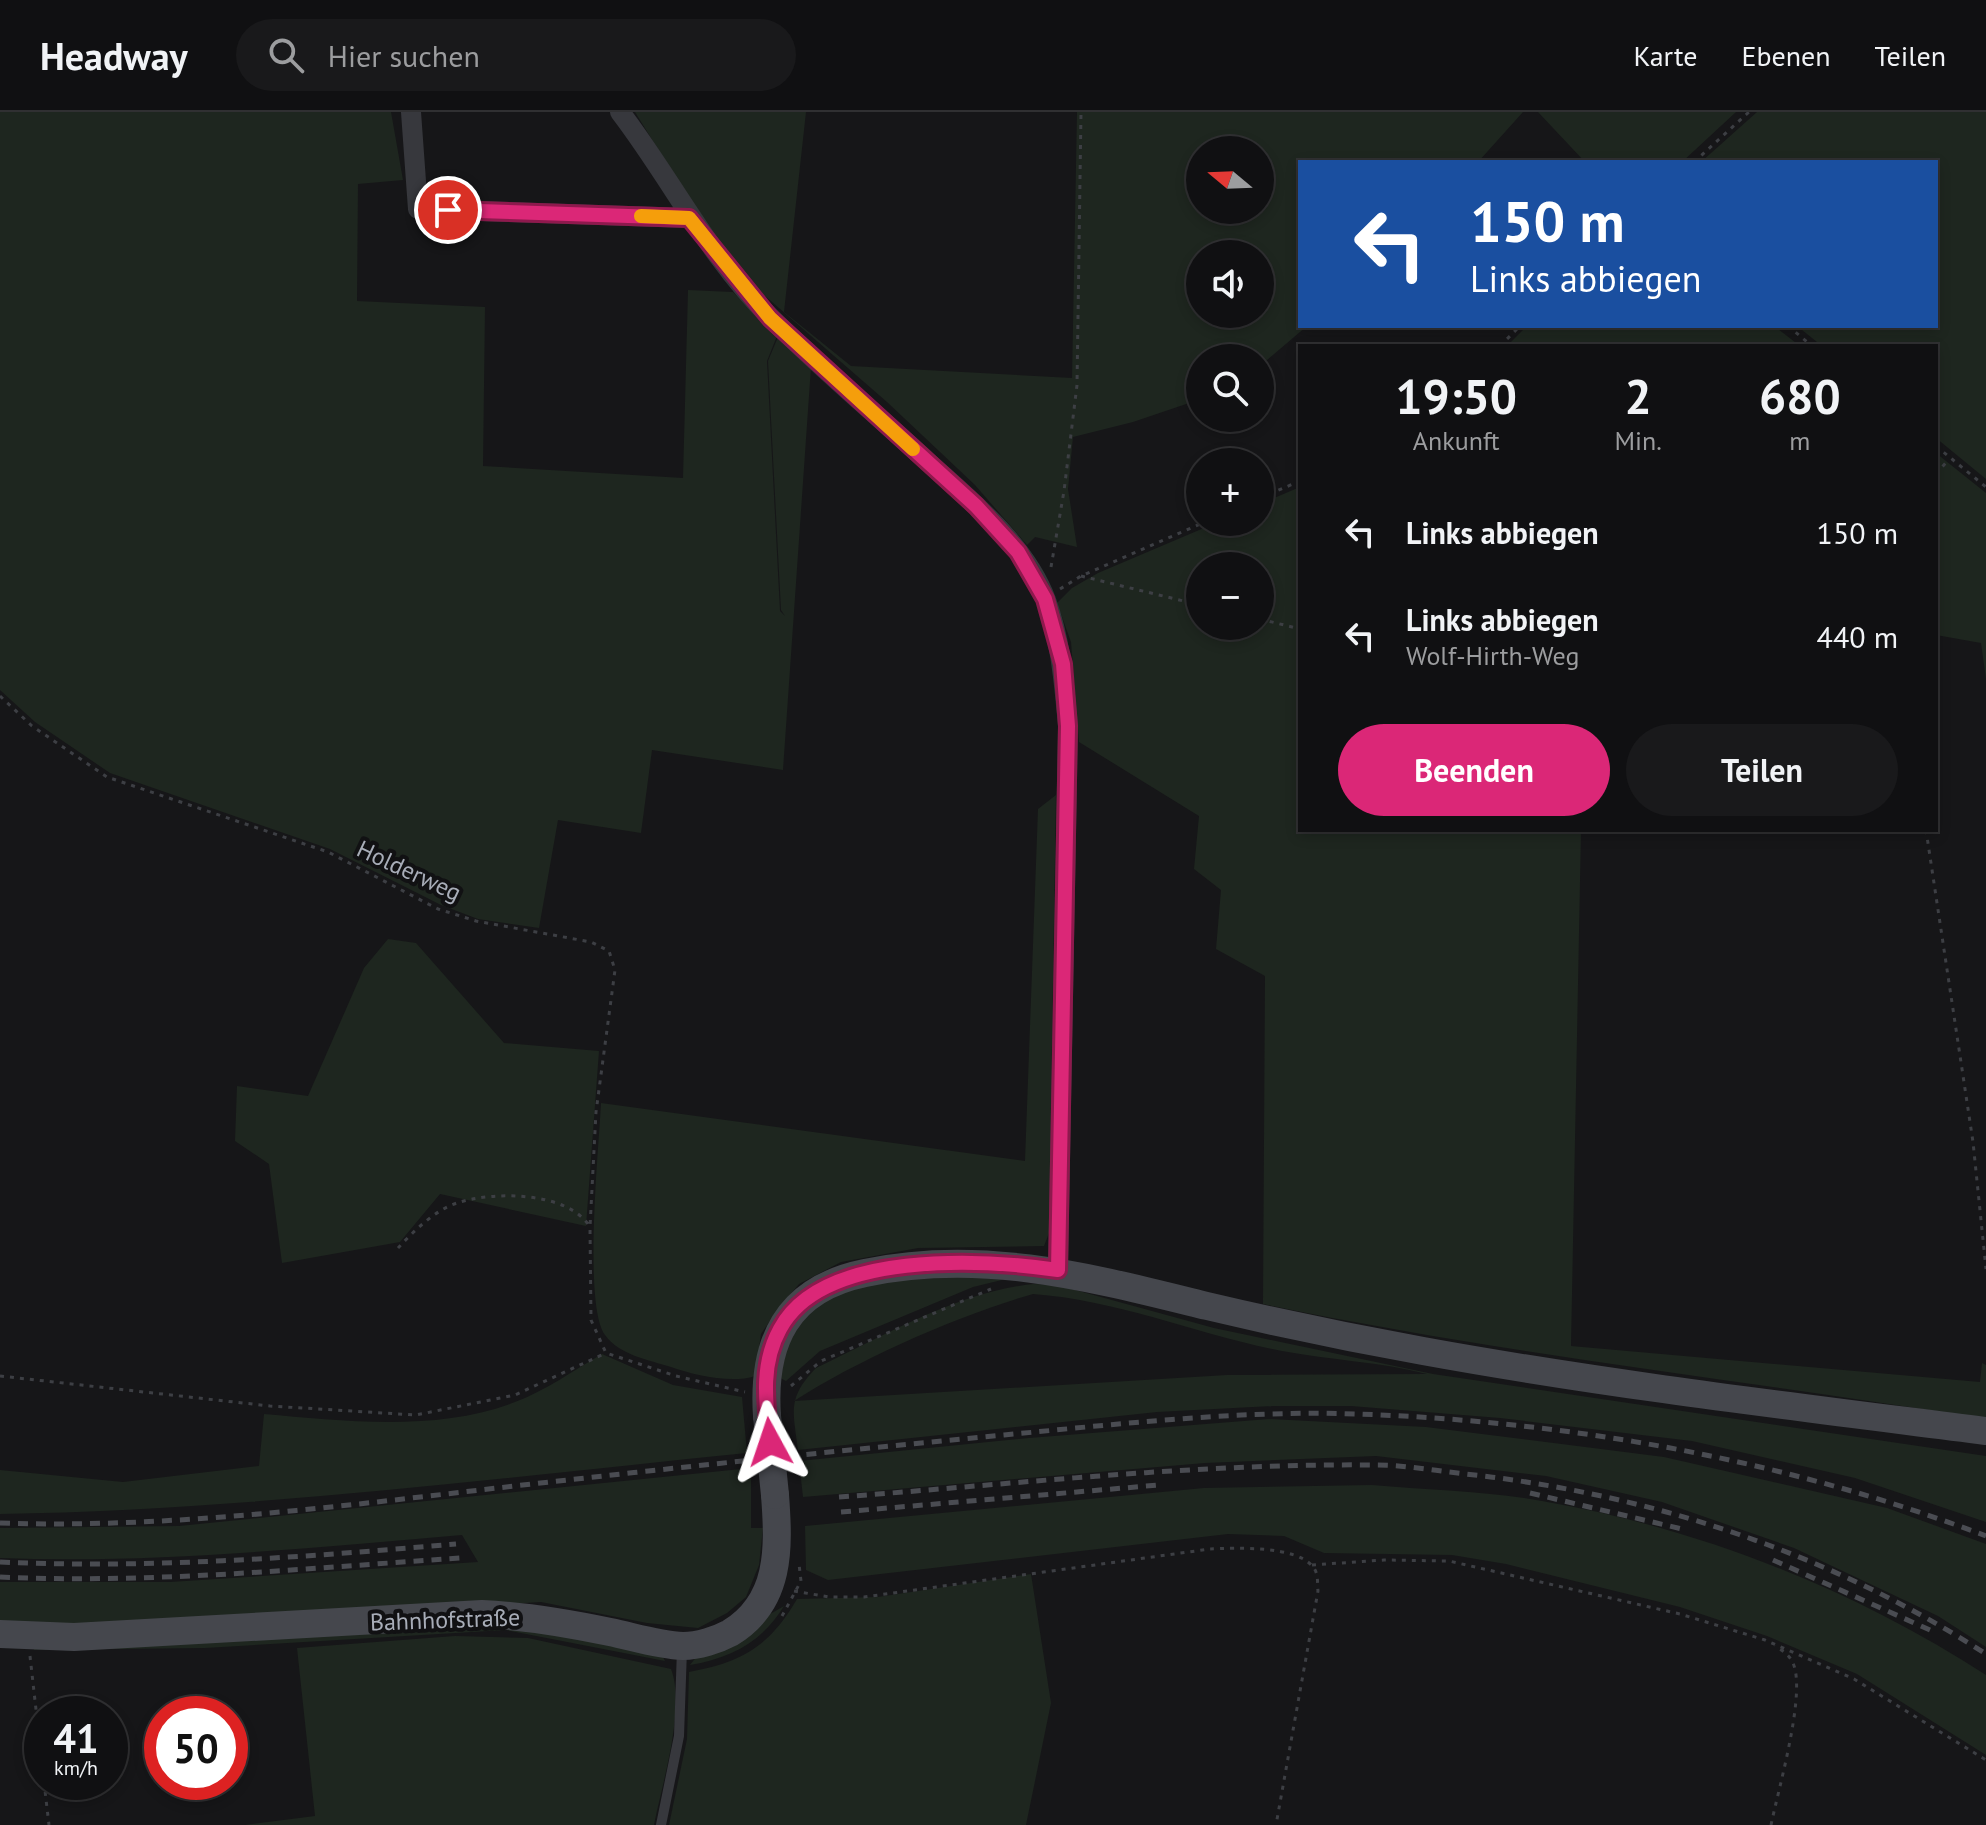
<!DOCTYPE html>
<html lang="de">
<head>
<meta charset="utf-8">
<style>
	body { margin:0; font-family:"PT Sans",sans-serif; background:#19191b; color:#f1f3f6; height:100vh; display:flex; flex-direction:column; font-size:30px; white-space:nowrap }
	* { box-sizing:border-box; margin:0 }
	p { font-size:26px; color:#9c9d9f }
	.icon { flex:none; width:44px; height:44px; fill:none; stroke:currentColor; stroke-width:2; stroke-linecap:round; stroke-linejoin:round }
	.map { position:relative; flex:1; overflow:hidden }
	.drawer { position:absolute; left:1298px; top:232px; width:640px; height:488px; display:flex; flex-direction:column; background:#101012; border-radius:0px; box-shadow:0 4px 12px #0003,0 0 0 2px #303032 }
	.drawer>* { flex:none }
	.banner { position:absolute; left:1298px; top:48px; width:640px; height:168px; border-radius:0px; box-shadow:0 4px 12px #0003,0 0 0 2px #303032; background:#1a4fa0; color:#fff; overflow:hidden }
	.needle { width:52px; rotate:289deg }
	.buttons { position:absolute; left:1186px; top:24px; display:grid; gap:16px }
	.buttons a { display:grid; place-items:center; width:88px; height:88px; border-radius:50%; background:#101012; box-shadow:0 4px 12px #0003,0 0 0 2px #303032; font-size:40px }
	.speed { position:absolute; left:24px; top:1584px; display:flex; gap:16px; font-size:40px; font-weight:700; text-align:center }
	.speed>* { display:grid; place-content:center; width:104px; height:104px; border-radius:50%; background:#101012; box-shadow:0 4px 12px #0003,0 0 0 2px #303032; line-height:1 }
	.speed small { font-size:20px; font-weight:400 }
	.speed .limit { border:12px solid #d22; background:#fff; color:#111 }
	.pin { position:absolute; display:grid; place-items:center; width:68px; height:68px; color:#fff; margin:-34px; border:4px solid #fff; border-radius:50%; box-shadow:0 2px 8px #0007 }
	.me { position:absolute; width:88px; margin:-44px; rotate:355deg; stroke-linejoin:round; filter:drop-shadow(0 0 6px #0008) }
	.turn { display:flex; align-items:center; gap:28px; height:168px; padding:0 40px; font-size:36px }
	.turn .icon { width:104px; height:104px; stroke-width:2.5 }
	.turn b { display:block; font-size:56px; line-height:68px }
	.eta { display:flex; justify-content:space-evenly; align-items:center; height:136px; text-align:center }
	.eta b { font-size:48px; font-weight:600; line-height:56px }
	.action { display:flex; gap:16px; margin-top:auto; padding:16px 40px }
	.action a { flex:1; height:92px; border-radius:48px; background:#db2777; color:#fff; font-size:32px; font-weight:600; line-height:92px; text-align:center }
	.action a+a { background:#19191b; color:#f1f3f6 }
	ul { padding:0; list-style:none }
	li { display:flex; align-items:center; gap:24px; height:104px; padding:0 40px }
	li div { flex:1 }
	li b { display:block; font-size:30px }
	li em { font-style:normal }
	header { display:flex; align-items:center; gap:48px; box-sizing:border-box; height:112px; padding:0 40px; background:#101012; border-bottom:2px solid #303032 }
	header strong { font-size:38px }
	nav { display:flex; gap:44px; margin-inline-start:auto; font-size:28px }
	.search { width:560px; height:72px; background:#19191b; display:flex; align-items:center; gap:20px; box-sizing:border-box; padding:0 28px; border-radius:44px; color:#9c9d9f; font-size:30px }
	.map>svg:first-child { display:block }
	.green { fill:#1e261f; fill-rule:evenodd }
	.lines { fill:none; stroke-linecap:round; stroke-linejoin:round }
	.path { stroke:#3d3f44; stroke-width:3; stroke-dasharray:4 6; stroke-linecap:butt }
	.lane { stroke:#37383d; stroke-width:10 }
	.street { stroke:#37383d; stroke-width:20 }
	.secondary { stroke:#45474d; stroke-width:28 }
	.rail { stroke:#4a4c52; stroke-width:5; stroke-dasharray:10 8; stroke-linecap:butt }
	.secondary-bridge { stroke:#45474d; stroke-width:28 }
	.route-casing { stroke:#8e194d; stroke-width:20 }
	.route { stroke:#db2777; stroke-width:14 }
	.slow { stroke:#f59e0b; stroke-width:14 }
	.labels { text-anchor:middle; stroke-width:8; stroke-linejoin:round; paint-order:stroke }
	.street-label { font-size:24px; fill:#a8adb8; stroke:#111113 }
</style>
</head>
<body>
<header>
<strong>Headway</strong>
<div class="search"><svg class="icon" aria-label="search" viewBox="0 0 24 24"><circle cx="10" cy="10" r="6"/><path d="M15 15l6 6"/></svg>Hier suchen</div>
<nav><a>Karte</a><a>Ebenen</a><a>Teilen</a></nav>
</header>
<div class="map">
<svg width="1986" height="1713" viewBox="0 0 1986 1713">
	<rect width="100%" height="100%" fill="#161618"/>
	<path class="green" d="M0,0H391L403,68L358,72L357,189L485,195L483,354L683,366L688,178L733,180L777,224L767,249L780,499L785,504L781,498L768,249L778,225L811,255L783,658L652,638L641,721L558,708L539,816L478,807L441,793L330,737L110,661L35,610L0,578Z
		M635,0H806L784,200L851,254L1072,266L1077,0H1523L1478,50H1300V214H1307L1260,254V246H1200L1198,288L1133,310L1073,325L1068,377L1077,435L1035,425L1027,433L975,373L887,290L749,170L688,86ZM1200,38H1260V98H1200ZM1200,142H1260V202H1200Z
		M1538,0H1736L1682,50H1585Z
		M1757,0H1986V367L1936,326V234H1822L1797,214H1936V50H1701Z
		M1527,214H1774L1800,234H1507Z
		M1936,341L1986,381V567L1981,531L1936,523Z
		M1300,375V718H1581L1571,1234L1980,1270L1982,1251L1986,1253V1307C1745,1268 1502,1242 1263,1192L1265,864L1216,837L1221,778L1194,757L1199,704L1079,630L1071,530L1057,491L1072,476L1098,461L1218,410H1260V392ZM1200,454H1260V514H1200Z
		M1056,683L1049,1121L1044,1134L918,1136L841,1150L799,1172L774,1203L761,1222L755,1264C731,1272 694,1263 671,1255C649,1248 619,1243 605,1223C583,1193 599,1034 601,991L1025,1049L1038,697Z
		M388,827L416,831L504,931L599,939L586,1114L440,1082L400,1130L282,1151L269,1052L235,1029L237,974L308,984L364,856Z
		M942,1161L1006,1167L973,1175L820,1239L786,1269L776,1264C781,1251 784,1235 790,1222C817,1168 890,1169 942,1161Z
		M1033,1172L1057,1173L1214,1216L1433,1262L1986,1344V1410L1855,1366L1692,1329L1500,1306L1351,1294H1273L1157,1300L798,1338C793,1299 787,1286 816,1256C884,1224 957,1180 1033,1172ZM1033,1182C1118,1188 1199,1223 1282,1239C1330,1248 1381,1250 1427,1262L1227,1263L794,1289C859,1247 959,1203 1033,1182Z
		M602,1242L673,1273L742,1285L747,1341C498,1366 250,1398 0,1402V1358L123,1370L259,1354L264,1302C343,1309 439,1320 515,1290C545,1279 574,1258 602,1242Z
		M1269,1307L1426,1315L1664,1345L1887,1396L1986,1432V1535L1938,1504L1794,1436L1662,1390L1546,1364L1376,1344L1205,1351L803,1385L799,1349L1029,1326Z
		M751,1356V1416H763L759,1453L746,1485L727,1501L698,1516L647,1511L541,1490L179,1513H0V1470H170L478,1450L462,1423C309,1436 153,1452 0,1446V1416L179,1414Z
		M1372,1373C1428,1378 1487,1379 1542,1389C1699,1416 1853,1477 1986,1563V1643L1857,1562L1767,1524L1680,1495L1506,1452L1452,1443L1324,1441L1284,1424L1228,1422L828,1468L806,1458L805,1414L1204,1376Z
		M1031,1462L1051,1591L1026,1713H669L687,1627L689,1560C742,1550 769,1535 797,1487L878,1485Z
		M784,1494C762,1530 731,1546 690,1553L697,1544Z
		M507,1512L662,1543L665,1549L506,1518L205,1536L34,1538V1535Z
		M455,1524L528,1526L671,1557C686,1596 662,1672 654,1713H245L315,1704L297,1536Z"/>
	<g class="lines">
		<path class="path" d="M1694,50L1749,0
			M1788,214L1812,234
			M1500,234L1520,214
			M1936,334L1986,375
			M1936,362L1949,347
			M1260,386L1300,369
			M1051,455L1064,379L1077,273L1081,0
			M1081,464L1200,493
			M1060,477L1081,464L1205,410
			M1260,507L1300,517
			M0,584L32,614L107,665L328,740L438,797L476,809L591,830L609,839L615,858L596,1000L590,1115L591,1208L606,1241L676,1264L745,1280
			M1926,718L1973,1030L1986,1157
			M398,1136C414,1119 435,1098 457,1091C493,1079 568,1079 590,1115
			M0,1264L270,1294L416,1303L515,1283L606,1241
			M791,1274L821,1249L991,1177
			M1312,1453L1384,1448L1449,1449L1680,1502L1765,1528L1854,1567L1986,1648
			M794,1479L829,1485H864L1210,1437C1236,1436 1296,1433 1313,1455C1319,1462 1317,1471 1318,1479L1276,1713
			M782,1504L801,1469L799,1452
			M30,1544L42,1651
			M44,1670L49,1713
			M1771,1713C1779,1675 1803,1592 1795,1557C1792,1545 1785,1540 1775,1534"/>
		<path class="lane" d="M661,1713L679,1624L682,1537"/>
		<path class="street" d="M411,0L418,97L689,106
			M620,0C672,68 709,145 771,206C821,256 876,302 928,350C971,389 1025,432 1046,488C1061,529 1064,571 1068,614L1058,1158"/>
		<path class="secondary" d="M767,1304C762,1230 787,1177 865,1161C983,1136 1093,1166 1207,1194C1279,1211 1351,1226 1423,1239C1610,1273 1798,1295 1986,1319
			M0,1522L74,1525L482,1502C526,1504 567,1511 610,1520C634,1525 659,1533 683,1534C698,1534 717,1528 730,1521C781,1490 779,1436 775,1383"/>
		<path class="rail" d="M1530,1381L1682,1417
			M839,1385C1017,1372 1197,1351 1376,1353C1406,1353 1436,1359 1466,1362C1650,1382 1830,1441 1986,1542
			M841,1400L1159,1373
			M0,1411C178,1417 356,1392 532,1372C689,1354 846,1338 1004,1323C1120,1312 1239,1298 1356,1302C1570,1309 1786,1348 1986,1424
			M1773,1448L1930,1518
			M0,1450C152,1457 305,1445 456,1432
			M0,1465C153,1472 308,1456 461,1446"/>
		<path class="secondary-bridge" d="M767,1304L775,1383"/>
	</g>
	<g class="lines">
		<defs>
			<path id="route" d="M448,98L689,106L770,206L976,394L1018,440L1045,487L1063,552L1068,614L1058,1158C982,1147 822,1138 780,1217C760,1253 766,1292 770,1330"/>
		</defs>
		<use href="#route" class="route-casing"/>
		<use href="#route" class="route"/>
		<path class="slow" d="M641,104L689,106L770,206L913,337"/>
	</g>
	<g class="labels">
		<g class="street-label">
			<text transform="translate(409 759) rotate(25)" y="8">Holderweg</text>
			<text transform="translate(445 1508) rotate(-2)" y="8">Bahnhofstraße</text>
		</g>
	</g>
</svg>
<div class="buttons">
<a><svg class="needle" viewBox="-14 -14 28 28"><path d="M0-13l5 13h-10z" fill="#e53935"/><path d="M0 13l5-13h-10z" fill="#9c9d9f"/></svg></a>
<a><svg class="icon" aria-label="sound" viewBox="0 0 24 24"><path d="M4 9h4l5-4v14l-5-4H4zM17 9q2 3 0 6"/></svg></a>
<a><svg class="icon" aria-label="search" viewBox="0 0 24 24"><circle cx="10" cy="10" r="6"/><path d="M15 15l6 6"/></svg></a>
<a>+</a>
<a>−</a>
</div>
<div class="speed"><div>41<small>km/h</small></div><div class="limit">50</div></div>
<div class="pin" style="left:448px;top:98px;background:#d93025"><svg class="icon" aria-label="arrive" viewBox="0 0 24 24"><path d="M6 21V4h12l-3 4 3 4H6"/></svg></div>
<svg class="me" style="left:770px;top:1330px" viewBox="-20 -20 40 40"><path d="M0-17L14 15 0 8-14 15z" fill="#db2777" stroke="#fff" stroke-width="4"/></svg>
<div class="banner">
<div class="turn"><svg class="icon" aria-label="left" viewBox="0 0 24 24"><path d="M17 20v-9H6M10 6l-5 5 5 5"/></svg><div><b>150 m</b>Links abbiegen</div></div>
</div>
<section class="drawer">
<div class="eta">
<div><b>19:50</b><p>Ankunft</p></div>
<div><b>2</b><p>Min.</p></div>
<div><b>680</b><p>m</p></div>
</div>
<ul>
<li><svg class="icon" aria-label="left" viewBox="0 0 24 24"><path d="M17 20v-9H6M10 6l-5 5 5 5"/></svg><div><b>Links abbiegen</b></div><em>150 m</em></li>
<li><svg class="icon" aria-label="left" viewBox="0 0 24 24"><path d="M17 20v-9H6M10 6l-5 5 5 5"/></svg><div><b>Links abbiegen</b><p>Wolf-Hirth-Weg</p></div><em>440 m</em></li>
</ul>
<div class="action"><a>Beenden</a><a>Teilen</a></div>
</section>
</div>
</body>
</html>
